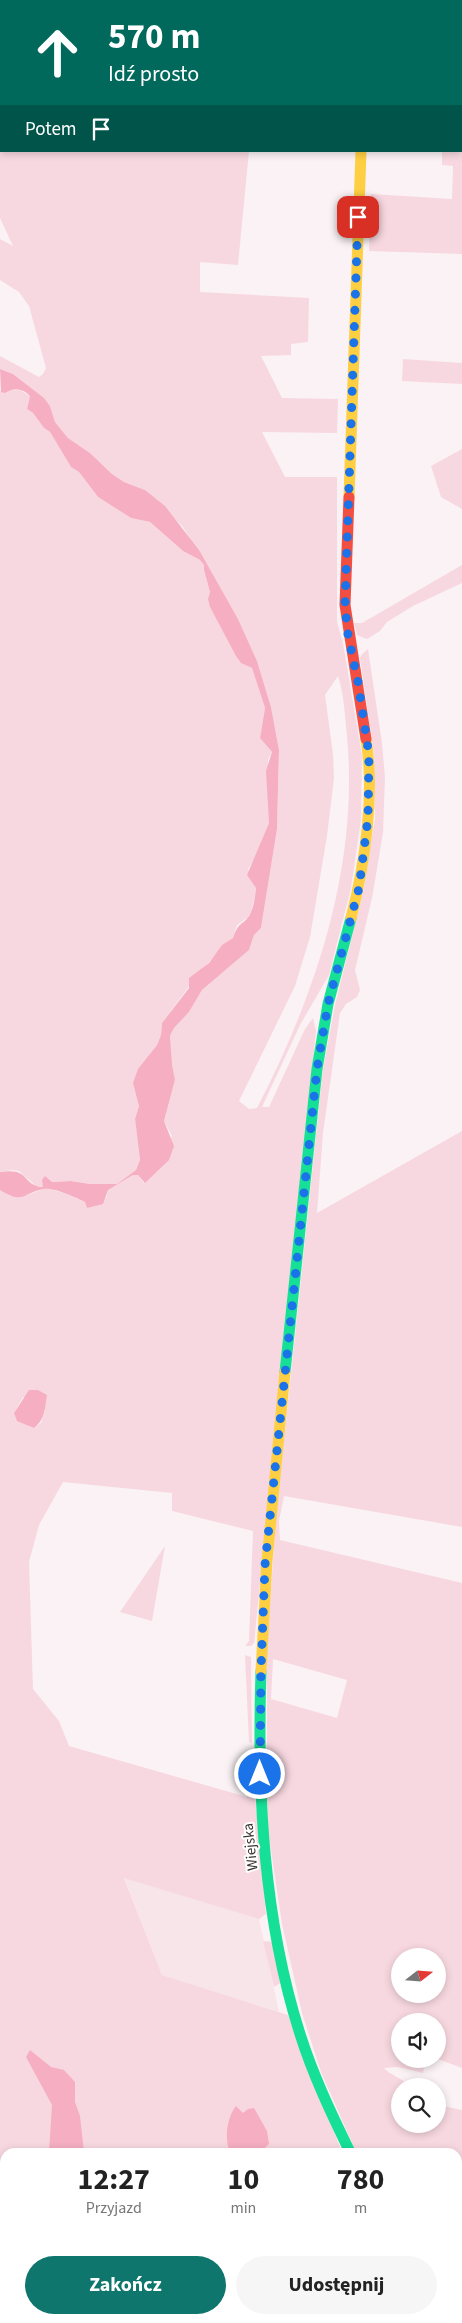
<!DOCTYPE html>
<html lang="pl">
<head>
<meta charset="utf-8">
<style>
	body { margin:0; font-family:"Source Sans 3",sans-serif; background:#f6f6f6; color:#222; height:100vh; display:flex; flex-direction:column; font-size:19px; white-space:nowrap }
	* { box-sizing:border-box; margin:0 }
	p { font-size:16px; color:#767676 }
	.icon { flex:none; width:28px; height:28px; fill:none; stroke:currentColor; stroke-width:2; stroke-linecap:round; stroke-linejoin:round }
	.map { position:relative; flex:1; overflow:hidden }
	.sheet { position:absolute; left:0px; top:2148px; width:462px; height:176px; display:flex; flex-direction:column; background:#fff; border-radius:15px 15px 0 0; box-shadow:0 2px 8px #0003 }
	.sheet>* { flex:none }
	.guide { position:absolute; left:0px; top:0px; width:462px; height:152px; box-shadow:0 2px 8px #0003; background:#00695c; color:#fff; overflow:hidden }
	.needle { width:32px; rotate:73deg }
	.tools { position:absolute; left:391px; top:1948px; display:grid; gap:10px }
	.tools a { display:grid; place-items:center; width:55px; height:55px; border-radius:50%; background:#fff; box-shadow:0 2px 8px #0003; font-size:25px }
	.pin { position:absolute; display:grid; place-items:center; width:42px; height:42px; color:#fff; margin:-21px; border-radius:10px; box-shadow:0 2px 8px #0006 }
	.me { position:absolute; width:55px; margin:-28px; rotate:0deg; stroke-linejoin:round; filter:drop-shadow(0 0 4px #0008) }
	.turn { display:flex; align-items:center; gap:18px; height:105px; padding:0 25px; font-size:22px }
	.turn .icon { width:65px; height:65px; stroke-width:2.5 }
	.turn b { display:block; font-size:35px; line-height:42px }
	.then { display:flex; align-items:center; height:48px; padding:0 25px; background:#0003; gap:10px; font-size:19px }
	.eta { display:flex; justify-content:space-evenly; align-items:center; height:85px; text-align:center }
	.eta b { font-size:30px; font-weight:700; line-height:35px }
	.cta { display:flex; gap:10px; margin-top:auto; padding:10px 25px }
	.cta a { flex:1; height:58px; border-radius:30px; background:#0f766e; color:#fff; font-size:20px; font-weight:700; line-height:58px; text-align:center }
	.cta a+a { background:#f6f6f6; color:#222 }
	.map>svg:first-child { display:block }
	.built { fill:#f7e5e9 }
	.green { fill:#f8d8e0; fill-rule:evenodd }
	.water { fill:#f6afc2 }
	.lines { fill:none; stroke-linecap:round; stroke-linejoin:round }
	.fast { stroke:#16e098; stroke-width:11 }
	.slow { stroke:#ffcf43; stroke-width:11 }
	.jam { stroke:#f24e42; stroke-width:11 }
	.route { stroke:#1a73e8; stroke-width:9; stroke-dasharray:0 16.2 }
	.labels { text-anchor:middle; stroke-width:4; stroke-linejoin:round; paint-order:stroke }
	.street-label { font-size:15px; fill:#3c3536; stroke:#fff }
</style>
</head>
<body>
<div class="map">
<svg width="462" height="2323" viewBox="0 0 462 2323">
	<rect width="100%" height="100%" fill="#faf2f4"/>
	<path class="built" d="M124,1877L259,1919L279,2012L162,1975Z"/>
	<path class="green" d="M0,0L51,1H1V151H249L238,265L200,262V292L309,298L308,342L291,344V355L261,356L282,398L338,399L337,433L262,432L285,477H337V622L343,643L362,756L361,820L351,888L329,975L300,1025L262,1107H269L305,1029L313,1018L316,1031L254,1643L251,1646H245L249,1641L253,1531L172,1511V1493L63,1482L39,1525L29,1562L33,1689L59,1721L69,1746L247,1797L248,1751L251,1753L266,1914L259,1919L124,1878L162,1975L288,2015L342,2152H261L269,2144L227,2148L229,2152H5V2319H280L291,2323H0V1190L10,1196L27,1195L46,1188L67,1194L85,1202L87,1208L106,1198L108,1190L133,1175H138L144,1183L172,1136L164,1121L175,1080L171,1065L170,1036L174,1028L189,1012L202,990L249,950L254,935L261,928L277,829L279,750L271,707L257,661L238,619L183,527L145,490L124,482L112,474L90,453L68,438L55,422L50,406L44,398L13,374L0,369V356L39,377L43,374L46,368L29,306L19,292L0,280V239L13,246L0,218ZM338,676C344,694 345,717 347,736C359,866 316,994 257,1108L249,1109L239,1101L295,986L310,937L327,836L334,778L333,754L325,695ZM23,1397L45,1411L41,1423L34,1428L14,1413Z
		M145,0H293V1H145Z
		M379,0H462V254L369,251L371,194L452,199L453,166L442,165V151H461V1Z
		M403,359L462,363V384L402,381Z
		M10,389L20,390L30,396L27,409L33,413L44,428L50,432L71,467L79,472L98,497L131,518L150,522L183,551L200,560L204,565V570L210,592V607L242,663L252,668L265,708L260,738L272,752L268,759L269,823L255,858L248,869L256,888L255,896L251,912L247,918L237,925L233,938C219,947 213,960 201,970L162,1023L161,1035L157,1045L149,1055L138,1096L139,1106L135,1119L140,1160L136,1170L117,1184H90L71,1181L52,1182L44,1187L36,1186L19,1171L12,1170L0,1172V390L1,392Z
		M462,449V509L441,497L431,466Z
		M462,565V583L413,606L387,622L380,631L367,639L357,635L354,623H362Z
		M368,649L382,743L385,777L383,833L372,898L355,970L360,990L357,997L346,1004L340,1013L323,1133L317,1213L462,1131V1527L284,1496L279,1521L280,1540L462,1583V2068L438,2059V2021H400V2059H426L423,2073L398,2067L384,2068C391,2076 402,2077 408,2086H400V2124H438V2105L462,2110V2323H442L440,2319H458V2152H356L321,2072L302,2013L282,1924L268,1830L267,1793V1649L276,1517L323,1069L335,1005L364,888L375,818L374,754L360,658L362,654ZM273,1659L347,1680L337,1718L271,1699ZM400,1956H438V1994H400Z
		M165,1546L152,1621L120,1612Z
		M245,1655L251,1657L252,1743L249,1742Z
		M263,1941L273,1942L282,1982L274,1987Z
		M299,2319H426L428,2323H296Z"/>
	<path class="water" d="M0,369L13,374L44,398L50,406L55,422L68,438L90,453L112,474L124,482L145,490L165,506L199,550L238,619L257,661L271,707L279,750L277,829L261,928L254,935L249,950L202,990L189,1012L174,1028L170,1036L172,1065L175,1080L164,1121L174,1146L169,1160L145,1183L138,1175H133L108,1190L103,1204L87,1208L85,1202C77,1198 53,1187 44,1189C22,1193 24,1205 0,1190V1172C31,1167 21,1185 43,1187L42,1180L45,1176L52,1182L71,1181L90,1184H117L136,1170L140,1160L135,1119L139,1106L133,1083L138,1069L157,1045L161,1035L162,1023L189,988V978L209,963L222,945L233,938C239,921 241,927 249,916C254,908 255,897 256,888L247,875L269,823L266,771L272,752L260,738L265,708L252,668L241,663L236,656L210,607L208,599L210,592L204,570V565L200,560L183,551L150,522L131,518L98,497L79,472L71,467L50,432L44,428L33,413L27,409L30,396C23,388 13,387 5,393L1,392Z
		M29,1390H38L47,1395C45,1408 45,1420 34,1428L17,1421L14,1413Z
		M30,2050L51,2067L64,2070L75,2082V2102L80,2116L84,2152H49L52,2105L26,2057Z
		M236,2106L243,2113L248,2109L254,2108L267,2131L269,2144L261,2152H230C224,2139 227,2117 236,2106Z
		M65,2319H101L102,2323H65Z"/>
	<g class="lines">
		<path class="fast" d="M367,0V1
			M285,1372L317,1069L328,1004L351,918
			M261,1671C257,1792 263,1918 300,2034C313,2075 331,2113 350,2152
			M434,2319L436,2323"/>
		<path class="slow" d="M349,497L361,151
			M351,918C365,864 375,795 366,739
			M261,1671L267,1561L285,1372"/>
		<path class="jam" d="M349,497L345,605L366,739"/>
	</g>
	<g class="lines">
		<path class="route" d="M260,1774L261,1670L265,1565L317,1069L328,1004L359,888L368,818L369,755L358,682L348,635L345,605L358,217"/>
	</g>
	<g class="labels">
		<g class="street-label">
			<text transform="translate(250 1847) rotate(-96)" y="5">Wiejska</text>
		</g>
	</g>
</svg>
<div class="tools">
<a><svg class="needle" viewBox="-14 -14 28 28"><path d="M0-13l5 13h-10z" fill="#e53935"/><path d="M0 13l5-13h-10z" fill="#767676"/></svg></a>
<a><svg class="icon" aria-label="sound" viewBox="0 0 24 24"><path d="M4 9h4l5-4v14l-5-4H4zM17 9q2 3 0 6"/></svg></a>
<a><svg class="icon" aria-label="search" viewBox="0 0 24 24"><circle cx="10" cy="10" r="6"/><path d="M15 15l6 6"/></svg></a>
</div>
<div class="pin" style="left:358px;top:217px;background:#d93025"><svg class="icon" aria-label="arrive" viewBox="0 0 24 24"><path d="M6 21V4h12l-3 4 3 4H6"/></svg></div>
<svg class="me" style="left:260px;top:1774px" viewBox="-20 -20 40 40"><circle r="17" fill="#1a73e8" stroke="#fff" stroke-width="3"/><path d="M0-11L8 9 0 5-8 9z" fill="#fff"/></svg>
<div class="guide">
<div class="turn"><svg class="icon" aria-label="ahead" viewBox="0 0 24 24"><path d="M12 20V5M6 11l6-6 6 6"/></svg><div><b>570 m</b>Idź prosto</div></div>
<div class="then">Potem<svg class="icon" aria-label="arrive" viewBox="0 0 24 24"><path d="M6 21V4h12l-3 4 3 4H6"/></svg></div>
</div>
<section class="sheet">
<div class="eta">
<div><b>12:27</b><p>Przyjazd</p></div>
<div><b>10</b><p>min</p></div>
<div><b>780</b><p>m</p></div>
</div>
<div class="cta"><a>Zakończ</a><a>Udostępnij</a></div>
</section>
</div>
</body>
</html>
